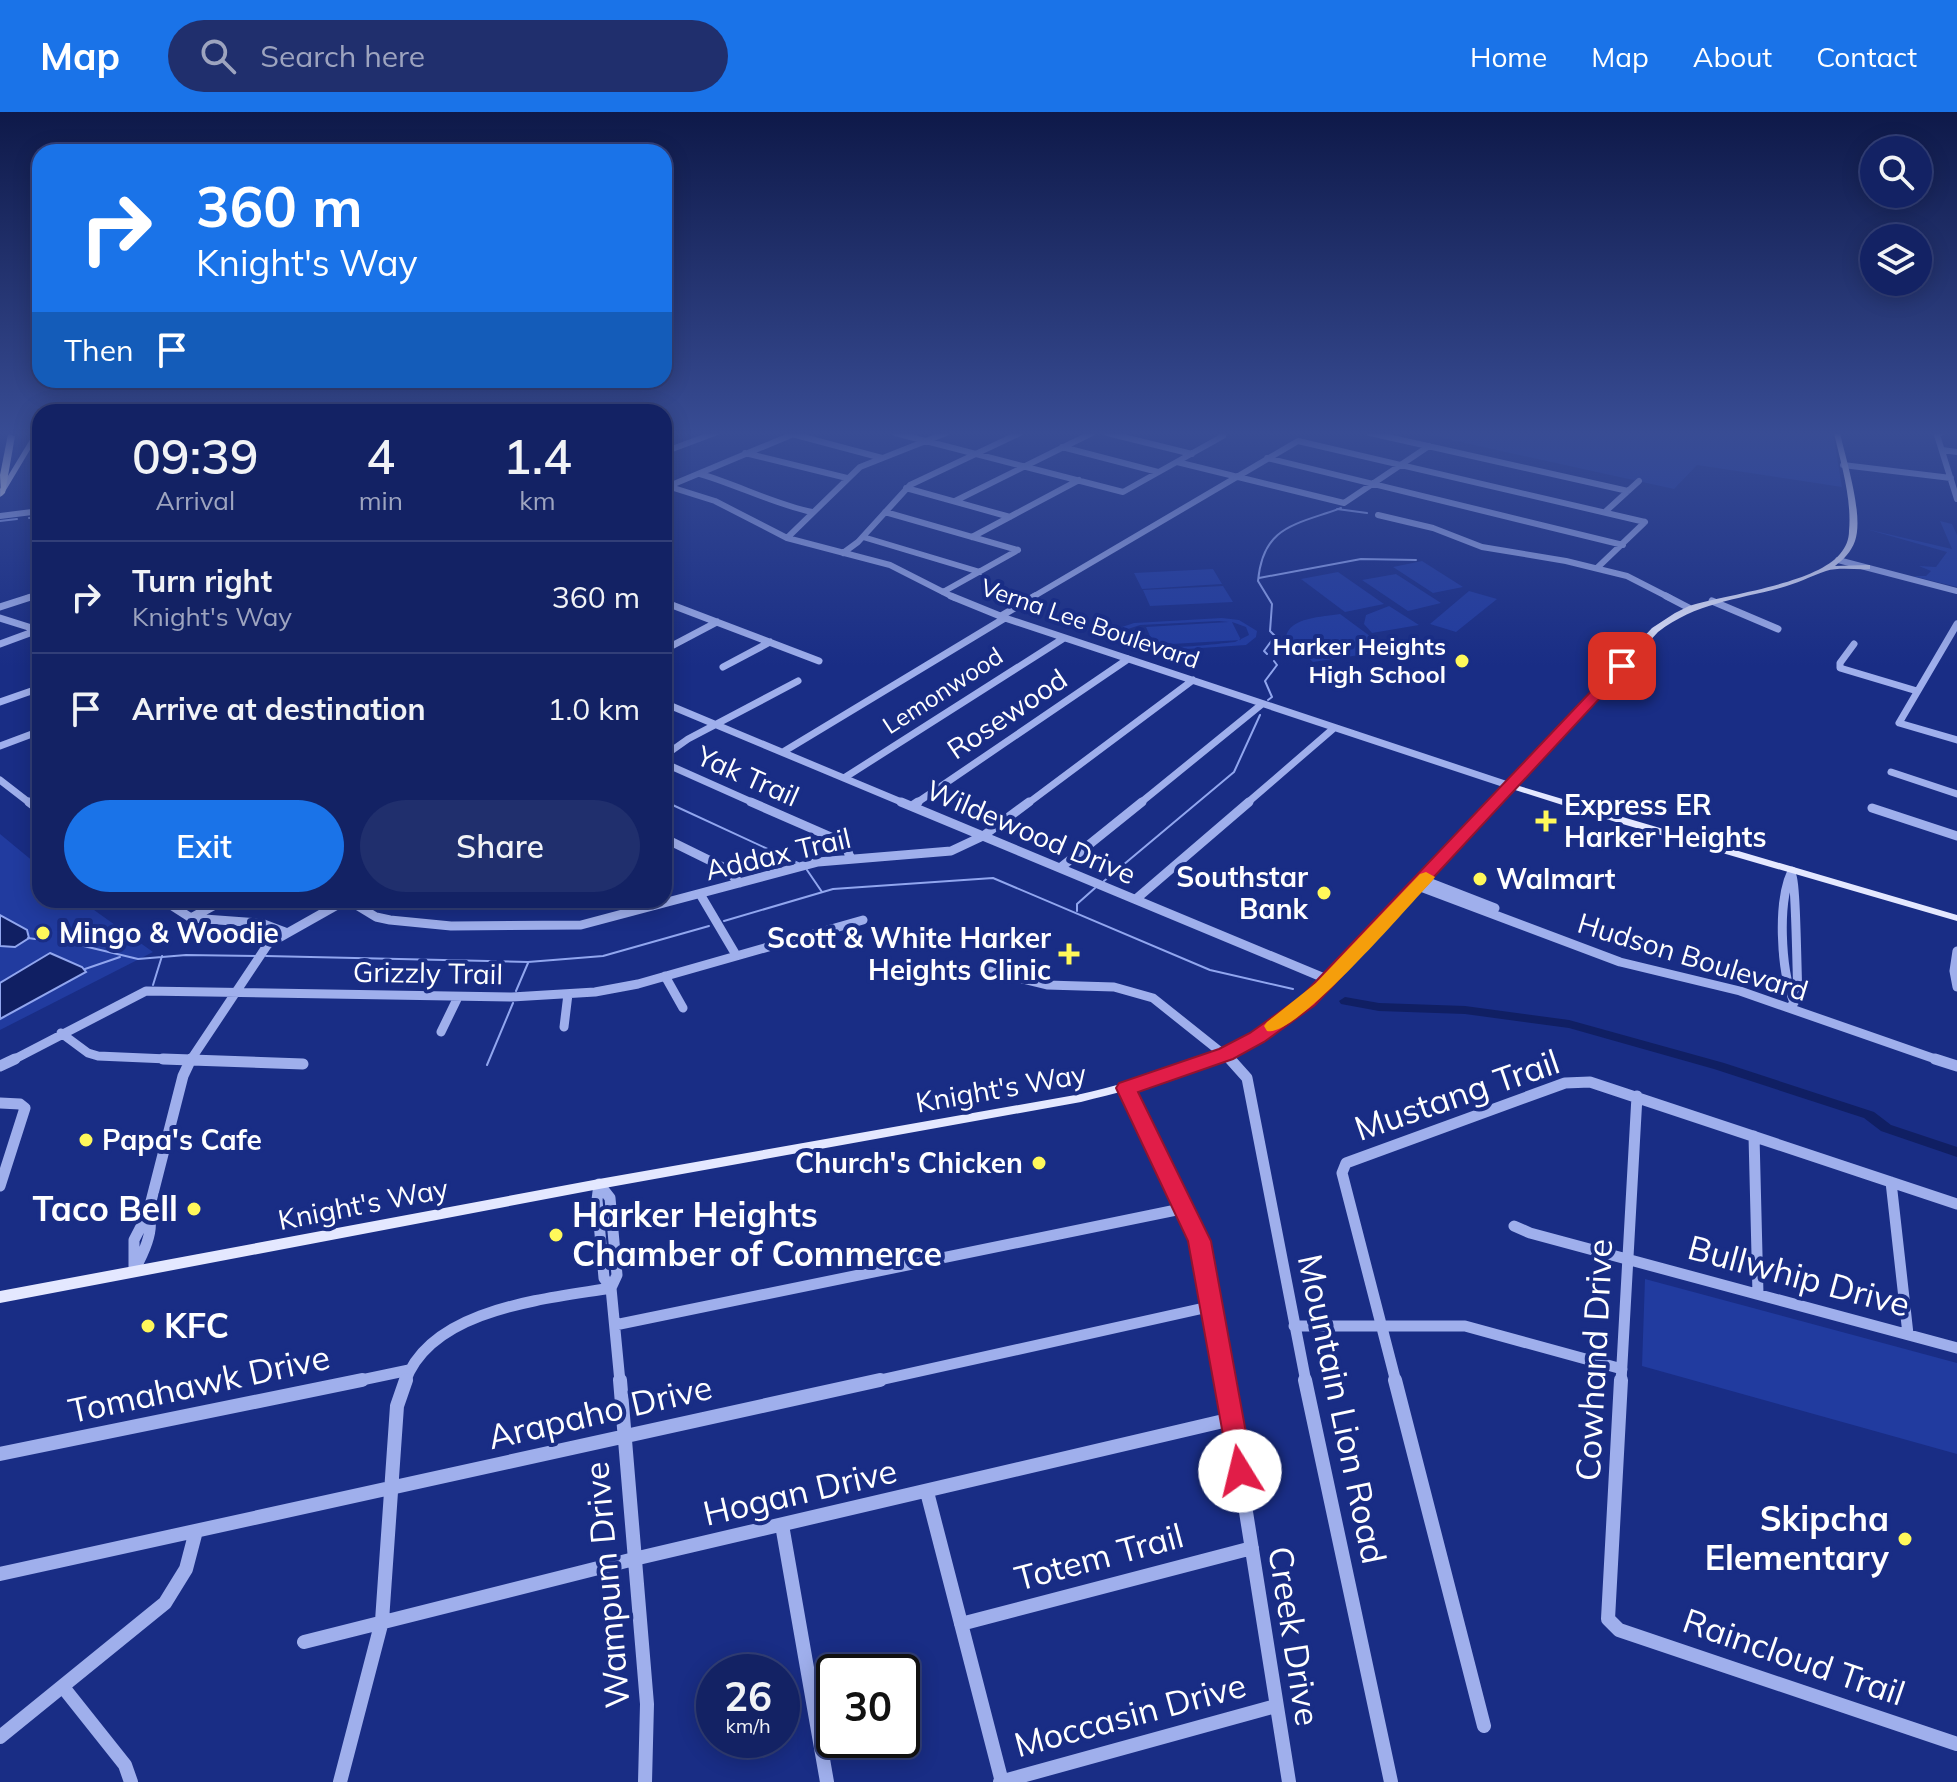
<!DOCTYPE html>
<html lang="en">
<head>
<meta charset="utf-8">
<style>
	body { margin:0; font-family:Mulish,sans-serif; background:#202f6d; color:#f1f3f6; height:100vh; display:flex; flex-direction:column; font-size:30px; white-space:nowrap }
	* { box-sizing:border-box; margin:0 }
	p { font-size:26px; color:#9da4bf }
	.icon { flex:none; width:44px; height:44px; fill:none; stroke:currentColor; stroke-width:2; stroke-linecap:round; stroke-linejoin:round }
	.map { position:relative; flex:1; overflow:hidden }
	.details { position:absolute; left:32px; top:292px; width:640px; height:504px; display:flex; flex-direction:column; background:#132264; border-radius:24px; box-shadow:0 4px 20px #0003,0 0 0 2px #323f78 }
	.details>* { flex:none }
	.top-card { position:absolute; left:32px; top:32px; width:640px; height:244px; border-radius:24px; box-shadow:0 4px 20px #0003,0 0 0 2px #323f78; background:#1a73e8; color:#fff; overflow:hidden }
	.controls { position:absolute; left:1860px; top:24px; display:grid; gap:16px }
	.controls a { display:grid; place-items:center; width:72px; height:72px; border-radius:50%; background:#132264; box-shadow:0 4px 20px #0003,0 0 0 2px #323f78; font-size:40px }
	.speed { position:absolute; left:696px; top:1542px; display:flex; gap:16px; font-size:40px; font-weight:700; text-align:center }
	.speed>* { display:grid; place-content:center; width:104px; height:104px; border-radius:50%; background:#132264; box-shadow:0 4px 20px #0003,0 0 0 2px #323f78; line-height:1 }
	.speed small { font-size:20px; font-weight:400 }
	.speed .limit { border:4px solid #111; border-radius:12px; background:#fff; color:#111 }
	.pin { position:absolute; display:grid; place-items:center; width:68px; height:68px; color:#fff; margin:-34px; border-radius:16px; box-shadow:0 4px 12px #0006 }
	.me { position:absolute; width:88px; margin:-44px; rotate:351deg; stroke-linejoin:round; filter:drop-shadow(0 0 6px #0008) }
	.turn { display:flex; align-items:center; gap:28px; height:168px; padding:0 32px; font-size:36px }
	.turn .icon { width:104px; height:104px; stroke-width:2.5 }
	.turn b { display:block; font-size:56px; line-height:68px }
	.then { display:flex; align-items:center; height:76px; padding:0 32px; background:#0003; gap:16px; font-size:30px }
	.eta { display:flex; justify-content:space-evenly; align-items:center; height:136px; text-align:center }
	.eta b { font-size:48px; font-weight:600; line-height:56px }
	.primary-button { display:flex; gap:16px; margin-top:auto; padding:16px 32px }
	.primary-button a { flex:1; height:92px; border-radius:48px; background:#1a73e8; color:#fff; font-size:32px; font-weight:600; line-height:92px; text-align:center }
	.primary-button a+a { background:#202f6d; color:#f1f3f6 }
	ul { padding:0; list-style:none }
	li { display:flex; align-items:center; gap:24px; height:112px; padding:0 32px; border-top:2px solid #323f78 }
	li div { flex:1 }
	li b { display:block; font-size:30px }
	li em { font-style:normal }
	header { display:flex; align-items:center; gap:48px; box-sizing:border-box; height:112px; padding:0 40px; background:#1a73e8; color:#fff }
	header strong { font-size:38px }
	nav { display:flex; gap:44px; margin-inline-start:auto; font-size:28px }
	.search { width:560px; height:72px; background:#202f6d; display:flex; align-items:center; gap:20px; box-sizing:border-box; padding:0 28px; border-radius:44px; color:#9da4bf; font-size:30px }
	.map>svg:first-child { display:block }
	.green { fill:#213b9f; fill-rule:evenodd }
	.water { fill:#101f63; stroke:#91a6ef; stroke-width:2 }
	.lines { fill:none; stroke-linecap:round; stroke-linejoin:round }
	.stream { stroke:#91a6ef; stroke-width:2 }
	.river { fill:#101f63; fill-rule:evenodd }
	.minor-far4 { stroke:#9fafec; stroke-width:6 }
	.minor-far3 { stroke:#9fafec; stroke-width:7 }
	.minor-far2 { stroke:#9fafec; stroke-width:9 }
	.minor-far1 { stroke:#9fafec; stroke-width:11 }
	.minor { stroke:#9fafec; stroke-width:14 }
	.major { fill:#e4e8ff; fill-rule:evenodd }
	.highway { fill:#fff; fill-rule:evenodd }
	.route { fill:#e11d48; stroke:#92132f; stroke-width:2 }
	.slow { fill:#f59e0b }
	.poi-dot { fill:#fff85a; stroke:#192d85; stroke-width:3 }
	.labels { text-anchor:middle; stroke-width:8; stroke-linejoin:round; paint-order:stroke }
	.far-street-label { font-size:24px; fill:#fff; stroke:#192d85 }
	.far-poi-label { font-size:24px; font-weight:bold; fill:#fff; stroke:#192d85; text-anchor:end }
	.street-label { font-size:28px; fill:#fff; stroke:#192d85 }
	.poi-label { font-size:28px; font-weight:bold; fill:#fff; stroke:#192d85; text-anchor:start }
	.near-street-label { font-size:34px; fill:#fff; stroke:#192d85 }
	.near-poi-label { font-size:34px; font-weight:bold; fill:#fff; stroke:#192d85; text-anchor:end }
</style>
</head>
<body>
<header>
<strong>Map</strong>
<div class="search"><svg class="icon" aria-label="search" viewBox="0 0 24 24"><circle cx="10" cy="10" r="6"/><path d="M15 15l6 6"/></svg>Search here</div>
<nav><a>Home</a><a>Map</a><a>About</a><a>Contact</a></nav>
</header>
<div class="map">
<svg width="1957" height="1670" viewBox="0 0 1957 1670">
	<rect width="100%" height="100%" fill="#192d85"/>
	<path class="green" d="M1432,321H1833L1842,375L1697,353L1674,377L1429,323Z
		M1940,409L1952,412L1957,423V475L1913,464H1926L1931,459L1919,454L1936,455L1947,440L1866,417L1952,437Z
		M1422,449L1463,475L1433,481L1393,455Z
		M1213,457L1222,472L1142,477L1134,461Z
		M1338,460L1384,492L1345,500L1301,467Z
		M1396,462L1441,491L1408,499L1362,468Z
		M1223,474L1233,490L1150,494L1143,478Z
		M1469,479L1497,487L1456,520L1430,512Z
		M1389,494L1419,513L1372,521L1364,512L1366,503Z
		M1340,502L1378,530L1382,529L1388,535L1386,539L1313,550L1286,525C1289,505 1323,505 1340,502Z
		M1222,506L1239,508L1257,519L1256,525L1246,533L1141,540L1122,531L1116,523L1122,515L1134,511ZM1219,509L1229,510L1146,515L1154,533L1241,528L1232,510L1246,515L1249,523L1235,530C1212,532 1134,544 1124,523L1128,517L1140,513Z
		M0,722L40,755V788H80L153,840L0,918Z
		M1645,1167L1957,1251V1342L1642,1254Z"/>
	<path class="water" d="M0,803L27,818L29,826L15,835L0,834Z
		M50,841L82,855L86,860L0,907V871Z"/>
	<g class="lines">
		<path class="stream" d="M1337,397L1367,401
			M29,406L40,405
			M0,409L17,407
			M1259,466L1361,447L1416,448
			M1267,542L1264,539L1275,524L1270,519L1272,492L1258,469C1263,413 1296,413 1341,396
			M1268,588L1272,585L1265,569L1277,553L1274,549
			M664,689L798,751
			M807,758L822,780
			M1104,769L1234,660L1260,603
			M1077,799V792L1095,776
			M724,809L833,777L993,766L1210,858L1293,877
			M28,826L35,827
			M67,830L138,847L186,843L256,844
			M266,844L528,850L603,844L709,814
			M85,857L120,845
			M153,873L162,844
			M516,879L528,851
			M487,953L513,891"/>
		<path class="river" d="M1345,885L1379,891L1465,894L1569,908L1724,951L1874,1000L1891,1013L1957,1035V1045L1881,1019L1864,1006L1714,957L1569,916L1465,902L1379,899L1341,892L1339,889Z"/>
		<path class="minor-far4" d="M895,321L1123,380L1223,324
			M1107,321L1192,342
			M1370,321L1628,379
			M1941,321L1937,323L1957,387
			M792,322L882,346
			M1062,335L1158,360
			M1942,338L1957,340
			M664,340L715,321
			M745,341L847,366
			M1267,346L1623,433
			M1177,350L1344,391L1429,334
			M1843,353L1951,366
			M700,362C738,373 774,392 812,400
			M664,373L715,389L787,426L890,453L955,486
			M669,374L796,321
			M906,376L1010,405
			M955,389L1092,321
			M885,400L1018,438
			M1605,400L1639,369
			M1378,403L1433,416L1482,435L1566,449L1627,464L1670,486
			M0,404L40,399
			M863,425L980,460
			M972,425L1079,368
			M787,426L860,355L946,321
			M843,441L858,430L910,373L1020,321
			M1838,448L1957,479
			M1597,456L1645,410
			M943,480L1018,438
			M27,486L40,482
			M1031,486L1298,329L1645,410"/>
		<path class="minor-far3" d="M951,484L1005,506L1511,674
			M1666,484L1689,496
			M1712,489L1778,517
			M664,490L819,549
			M0,495L34,484
			M1001,504L1035,484
			M0,506L38,518L0,532
			M1957,512L1899,611L1957,628
			M1854,532L1840,551V556L1917,579
			M664,538L717,510
			M723,555L770,530
			M0,590L40,576
			M664,591L906,692
			M0,634L40,619
			M783,640L1005,506
			M664,644L688,627L798,569
			M664,651L756,692
			M1891,660L1957,682
			M844,666L1064,526
			M0,668L31,692
			M915,692L1128,547
			M1027,692L1193,568
			M1139,692L1262,592
			M1246,692L1334,616"/>
		<path class="minor-far2" d="M29,690L40,698
			M751,690L838,728L845,732L850,745
			M901,690L1329,868
			M912,694L918,690
			M1872,696L1957,724
			M664,726L723,755L740,771
			M1060,756L1142,690
			M1792,759C1777,790 1781,856 1793,888
			M1423,768L1495,796
			M1418,774L1620,850L1740,879L1941,949
			M700,782L736,843
			M1136,787L1249,690
			M163,788L191,806L261,811L285,820
			M348,788L376,805L390,808L451,814L581,813L818,750L951,739L983,724L1029,690
			M191,806L224,788
			M1957,839L1954,859L1957,875
			M987,858L1047,873L1114,875L1153,886L1232,949
			M665,864L683,896
			M1790,896L1798,885C1797,868 1796,770 1792,764
			M564,915L568,882
			M441,920L458,885
			M61,921L88,941L98,944L214,949
			M11,949L146,879L512,885L595,880L638,872L863,808
			M190,949L268,832L346,788"/>
		<path class="minor-far1" d="M163,947L303,952
			M1230,947L1247,966L1306,1270
			M1935,947L1957,954
			M0,954L15,947
			M1126,976L1200,1129L1225,1270
			M0,991L20,992L25,996L0,1074
			M1754,1024L1758,1182
			M1891,1070L1908,1222
			M599,1072L597,1088L604,1166L611,1176L620,1270
			M599,1072L610,1086L617,1163L611,1176
			M1514,1114L1530,1121L1957,1236
			M134,1159V1128L148,1101L183,964L191,947
			M134,1159C142,1144 156,1117 148,1101
			M615,1213L1186,1096
			M1294,1214H1465L1622,1257
			M352,1270L409,1258
			M405,1270C431,1196 546,1187 611,1176
			M871,1270L1213,1194
			M1396,1270L1342,1061L1346,1051L1565,971L1590,970L1957,1092
			M1621,1270L1637,984"/>
		<path class="minor" d="M620,1268L647,1592L645,1670
			M1225,1268L1289,1670
			M1305,1268L1391,1670
			M1395,1268L1484,1614
			M1621,1268L1608,1507L1619,1518L1957,1632
			M0,1342L362,1268
			M927,1380L1002,1670
			M782,1413L827,1670
			M0,1462L880,1268
			M961,1512L1252,1436
			M304,1530L634,1447L1232,1307
			M63,1575L125,1653L131,1670
			M0,1625L165,1491L186,1457L196,1419
			M340,1670L382,1509L397,1294L406,1268
			M1000,1670L1276,1594"/>
		<path class="major" d="M34,321H40L3,383L0,385V377Z
			M1834,321H1840C1846,348 1864,403 1855,429C1851,440 1844,447 1835,454L1867,453H1870V457C1856,458 1839,455 1826,459C1811,464 1796,472 1780,476C1735,488 1696,491 1658,520L1516,673L1626,706L1957,803V809L1619,711L1512,677L1327,878C1309,892 1292,907 1273,919C1214,956 1148,974 1081,990L599,1077L0,1191V1179L599,1067L1081,982C1145,967 1209,948 1265,913C1284,901 1302,887 1319,872L1652,516L1675,501L1689,494C1728,482 1815,472 1840,442C1846,435 1849,427 1849,419C1852,387 1841,352 1834,321Z"/>
		<path class="highway" d="M8,322L15,324L5,381L1,384L0,363Z"/>
	</g>
	<linearGradient id="sky" x2="0" y2="1"><stop stop-color="#0e1949"/><stop offset="0.58" stop-color="#384c94"/><stop offset="1" stop-color="#384c94" stop-opacity="0"/></linearGradient>
	<rect width="1957" height="554" fill="url(#sky)"/>
	<path class="route" d="M1622,550L1629,554L1627,557L1315,893L1264,930L1233,947L1138,980L1211,1129L1253,1359L1249,1367L1240,1370L1231,1367L1188,1129L1116,976L1119,971L1219,937L1250,921L1302,884L1618,551Z"/>
	<path class="slow" d="M1426,760L1435,765L1432,769C1408,794 1296,926 1267,919L1264,914L1267,910L1316,871L1420,762Z"/>
	<g class="poi-dot">
		<circle cx="1462" cy="549" r="8"/>
		<path d="M1542 697h8v8h8v8h-8v8h-8v-8h-8v-8h8z"/>
		<circle cx="1480" cy="767" r="8"/>
		<circle cx="1324" cy="781" r="8"/>
		<circle cx="43" cy="821" r="8"/>
		<path d="M1065 830h8v8h8v8h-8v8h-8v-8h-8v-8h8z"/>
		<circle cx="86" cy="1028" r="8"/>
		<circle cx="1039" cy="1051" r="8"/>
		<circle cx="194" cy="1097" r="8"/>
		<circle cx="556" cy="1123" r="8"/>
		<circle cx="148" cy="1214" r="8"/>
		<circle cx="1905" cy="1427" r="8"/>
	</g>
	<g class="labels">
		<g class="far-street-label">
			<text transform="translate(1090 512) rotate(19)" y="8">Verna Lee Boulevard</text>
			<text transform="translate(943 579) rotate(-33)" y="8">Lemonwood</text>
		</g>
		<g class="far-poi-label">
			<text x="1446" y="543">Harker Heights<tspan x="1446" dy="28">High School</tspan></text>
		</g>
		<g class="street-label">
			<text transform="translate(1007 602) rotate(-34)" y="10">Rosewood</text>
			<text transform="translate(748 664) rotate(24)" y="10">Yak Trail</text>
			<text transform="translate(1031 720) rotate(23)" y="10">Wildewood Drive</text>
			<text transform="translate(778 742) rotate(-13)" y="10">Addax Trail</text>
			<text transform="translate(1693 845) rotate(17)" y="10">Hudson Boulevard</text>
			<text transform="translate(428 861) rotate(1)" y="10">Grizzly Trail</text>
			<text transform="translate(1001 976) rotate(-10)" y="10">Knight's Way</text>
			<text transform="translate(363 1092) rotate(-11)" y="10">Knight's Way</text>
		</g>
		<g class="poi-label">
			<text x="1564" y="703">Express ER<tspan x="1564" dy="32">Harker Heights</tspan></text>
			<text x="1308" y="775" text-anchor="end">Southstar<tspan x="1308" dy="32">Bank</tspan></text>
			<text x="1496" y="777">Walmart</text>
			<text x="59" y="831">Mingo &amp; Woodie</text>
			<text x="1051" y="836" text-anchor="end">Scott &amp; White Harker<tspan x="1051" dy="32">Heights Clinic</tspan></text>
			<text x="102" y="1038">Papa's Cafe</text>
			<text x="1023" y="1061" text-anchor="end">Church's Chicken</text>
		</g>
		<g class="near-street-label">
			<text transform="translate(1457 983) rotate(-19)" y="12">Mustang Trail</text>
			<text transform="translate(1799 1164) rotate(15)" y="12">Bullwhip Drive</text>
			<text transform="translate(1594 1248) rotate(-87)" y="12">Cowhand Drive</text>
			<text transform="translate(199 1272) rotate(-12)" y="12">Tomahawk Drive</text>
			<text transform="translate(1342 1297) rotate(78)" y="12">Mountain Lion Road</text>
			<text transform="translate(600 1300) rotate(-13)" y="12">Arapaho Drive</text>
			<text transform="translate(800 1380) rotate(-13)" y="12">Hogan Drive</text>
			<text transform="translate(1099 1445) rotate(-15)" y="12">Totem Trail</text>
			<text transform="translate(607 1473) rotate(-95)" y="12">Wampum Drive</text>
			<text transform="translate(1294 1524) rotate(81)" y="12">Creek Drive</text>
			<text transform="translate(1794 1545) rotate(19)" y="12">Raincloud Trail</text>
			<text transform="translate(1130 1603) rotate(-15)" y="12">Moccasin Drive</text>
		</g>
		<g class="near-poi-label">
			<text x="178" y="1109">Taco Bell</text>
			<text x="572" y="1115" text-anchor="start">Harker Heights<tspan x="572" dy="39">Chamber of Commerce</tspan></text>
			<text x="164" y="1226" text-anchor="start">KFC</text>
			<text x="1889" y="1419">Skipcha<tspan x="1889" dy="39">Elementary</tspan></text>
		</g>
	</g>
</svg>
<div class="controls">
<a><svg class="icon" aria-label="search" viewBox="0 0 24 24"><circle cx="10" cy="10" r="6"/><path d="M15 15l6 6"/></svg></a>
<a><svg class="icon" aria-label="layers" viewBox="0 0 24 24"><path d="M12 4l9 5-9 5-9-5zM3 14l9 5 9-5"/></svg></a>
</div>
<div class="speed"><div>26<small>km/h</small></div><div class="limit">30</div></div>
<div class="pin" style="left:1622px;top:554px;background:#d93025"><svg class="icon" aria-label="arrive" viewBox="0 0 24 24"><path d="M6 21V4h12l-3 4 3 4H6"/></svg></div>
<svg class="me" style="left:1240px;top:1359px" viewBox="-20 -20 40 40"><circle r="19" fill="#fff"/><path d="M0-13L10 11 0 6-10 11z" fill="#e11d48"/></svg>
<div class="top-card">
<div class="turn"><svg class="icon" aria-label="right" viewBox="0 0 24 24"><path d="M7 20v-9h11M14 6l5 5-5 5"/></svg><div><b>360 m</b>Knight's Way</div></div>
<div class="then">Then<svg class="icon" aria-label="arrive" viewBox="0 0 24 24"><path d="M6 21V4h12l-3 4 3 4H6"/></svg></div>
</div>
<section class="details">
<div class="eta">
<div><b>09:39</b><p>Arrival</p></div>
<div><b>4</b><p>min</p></div>
<div><b>1.4</b><p>km</p></div>
</div>
<ul>
<li><svg class="icon" aria-label="right" viewBox="0 0 24 24"><path d="M7 20v-9h11M14 6l5 5-5 5"/></svg><div><b>Turn right</b><p>Knight's Way</p></div><em>360 m</em></li>
<li><svg class="icon" aria-label="arrive" viewBox="0 0 24 24"><path d="M6 21V4h12l-3 4 3 4H6"/></svg><div><b>Arrive at destination</b></div><em>1.0 km</em></li>
</ul>
<div class="primary-button"><a>Exit</a><a>Share</a></div>
</section>
</div>
</body>
</html>
